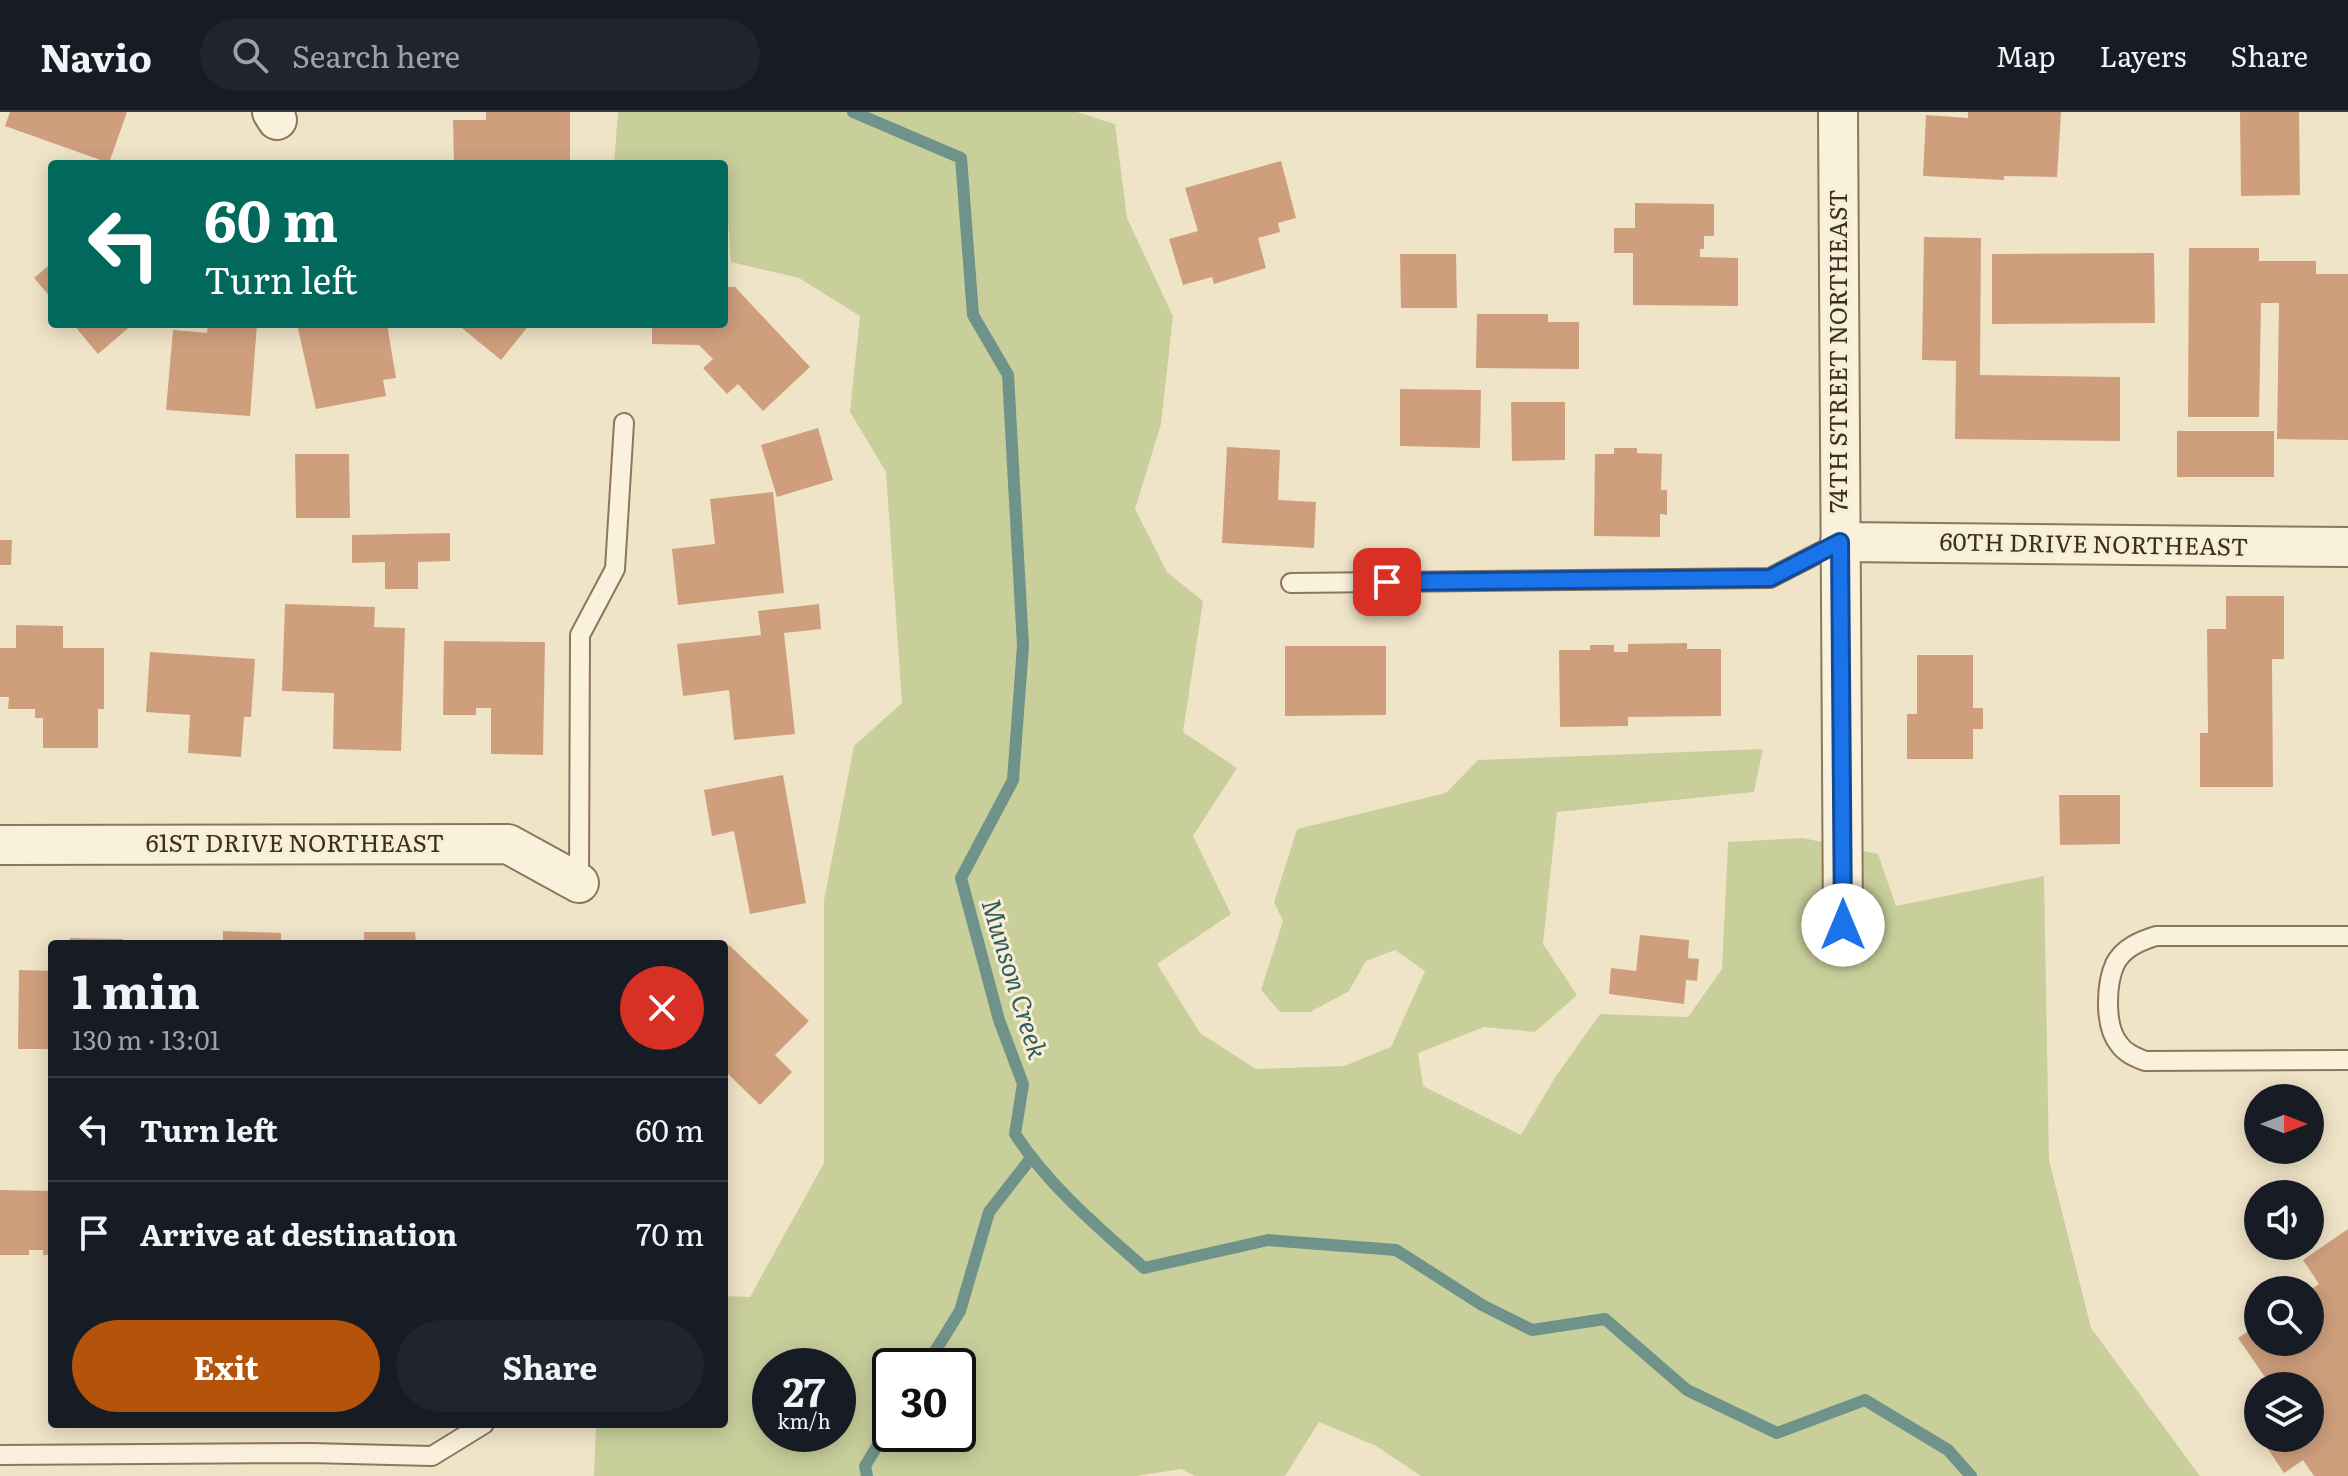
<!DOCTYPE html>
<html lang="en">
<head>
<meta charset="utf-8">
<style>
	body { margin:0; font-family:Literata,serif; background:#20242c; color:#f1f3f6; height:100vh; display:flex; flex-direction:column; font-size:30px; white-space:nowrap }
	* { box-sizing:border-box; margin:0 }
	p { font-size:26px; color:#9ea1a6 }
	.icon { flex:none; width:44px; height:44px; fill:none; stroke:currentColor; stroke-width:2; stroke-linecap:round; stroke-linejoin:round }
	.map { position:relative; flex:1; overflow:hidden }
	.panel { position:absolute; left:48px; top:828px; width:680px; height:488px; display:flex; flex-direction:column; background:#171b24; border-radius:8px; box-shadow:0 4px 20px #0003 }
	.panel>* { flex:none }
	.banner { position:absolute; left:48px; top:48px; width:680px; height:168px; border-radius:8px; box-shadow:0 4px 20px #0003; background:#00695c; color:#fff; overflow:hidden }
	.needle { width:52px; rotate:90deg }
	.fabs { position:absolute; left:2244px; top:972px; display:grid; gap:16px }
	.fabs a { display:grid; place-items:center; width:80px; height:80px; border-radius:50%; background:#171b24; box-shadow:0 4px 20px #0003; font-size:40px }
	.speed { position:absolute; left:752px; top:1236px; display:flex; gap:16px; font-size:40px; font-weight:700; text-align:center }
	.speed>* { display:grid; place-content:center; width:104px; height:104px; border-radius:50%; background:#171b24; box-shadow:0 4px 20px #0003; line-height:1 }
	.speed small { font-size:20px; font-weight:400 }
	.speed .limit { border:4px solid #111; border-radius:12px; background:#fff; color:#111 }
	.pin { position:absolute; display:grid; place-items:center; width:68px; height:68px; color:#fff; margin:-34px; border-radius:16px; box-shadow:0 4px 12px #0006 }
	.me { position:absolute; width:88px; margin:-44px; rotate:0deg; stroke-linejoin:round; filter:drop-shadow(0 0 6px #0008) }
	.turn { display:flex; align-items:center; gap:28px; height:168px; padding:0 24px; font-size:36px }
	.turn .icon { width:104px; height:104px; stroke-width:2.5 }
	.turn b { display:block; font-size:56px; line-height:68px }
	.round { display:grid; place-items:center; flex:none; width:84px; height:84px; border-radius:42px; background:#20242c }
	.headline { display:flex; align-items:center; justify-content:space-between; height:136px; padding:0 24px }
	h1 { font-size:48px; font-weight:700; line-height:60px }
	.primary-button { display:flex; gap:16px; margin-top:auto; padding:16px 24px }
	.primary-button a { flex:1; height:92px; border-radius:48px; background:#b45309; color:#fff; font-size:32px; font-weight:700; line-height:92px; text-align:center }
	.primary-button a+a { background:#20242c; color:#f1f3f6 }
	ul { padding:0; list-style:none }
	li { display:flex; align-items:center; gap:24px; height:104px; padding:0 24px; border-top:2px solid #363941 }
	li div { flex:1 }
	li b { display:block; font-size:30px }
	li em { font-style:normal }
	header { display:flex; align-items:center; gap:48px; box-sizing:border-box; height:112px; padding:0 40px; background:#171b24; border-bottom:2px solid #363941 }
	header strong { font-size:38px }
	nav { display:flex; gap:44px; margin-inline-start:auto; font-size:28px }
	.search { width:560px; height:72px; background:#20242c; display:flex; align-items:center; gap:20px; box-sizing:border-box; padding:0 28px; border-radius:44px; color:#9ea1a6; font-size:30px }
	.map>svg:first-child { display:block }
	.green { fill:#c9cf9b; fill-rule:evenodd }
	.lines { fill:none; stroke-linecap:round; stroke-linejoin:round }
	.stream { stroke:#6f938a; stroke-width:12 }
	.building { fill:#cf9f7d }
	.service-casing { stroke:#8d765c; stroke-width:22 }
	.minor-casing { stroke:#8d765c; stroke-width:42 }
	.service { stroke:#faf1dc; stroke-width:18 }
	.minor { stroke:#faf1dc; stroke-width:38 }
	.route-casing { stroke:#114b97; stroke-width:20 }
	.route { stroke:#1a73e8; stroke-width:14 }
	.labels { text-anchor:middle; stroke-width:6; stroke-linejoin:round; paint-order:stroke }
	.street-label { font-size:24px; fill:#3d2e20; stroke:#f7eed8 }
	.water-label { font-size:26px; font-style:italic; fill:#2f5d5a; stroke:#f7eed8 }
</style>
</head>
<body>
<header>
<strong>Navio</strong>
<div class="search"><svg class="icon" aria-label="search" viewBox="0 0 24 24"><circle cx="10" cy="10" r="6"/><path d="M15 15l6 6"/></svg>Search here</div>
<nav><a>Map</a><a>Layers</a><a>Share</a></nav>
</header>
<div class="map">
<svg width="2348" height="1364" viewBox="0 0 2348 1364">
	<rect width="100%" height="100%" fill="#f0e4c8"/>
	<path class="green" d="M618,0H1077L1115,12L1127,106L1173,204L1161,312L1135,397L1167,460L1203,489L1183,620L1237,656L1193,724L1231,802L1157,852L1200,921L1256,957L1344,954L1391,935L1425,859L1395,838L1366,849L1349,879L1310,900H1280L1261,878L1283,809L1274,790L1297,717L1446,681L1478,648L1763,637L1754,680L1557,700L1543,832L1577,883L1535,920L1484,915L1418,941L1423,974L1521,1023L1556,964L1600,902L1688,905L1722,857L1728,730L1803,726L1878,742L1896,794L2044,764L2049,1048L2091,1216L2200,1364H1421L1376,1334L1319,1310L1285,1364H1195L1181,1357L1137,1364H594L596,1312H724V1184L750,1185L824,1051V788L854,634L902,591L886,360L850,300L860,204L799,166L731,150L724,52H614ZM770,1254H838V1322H770ZM890,1254H958V1322H890Z"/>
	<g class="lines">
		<path class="stream" d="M853,0L961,46L973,203L1008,263L1023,534L1013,668L961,766L999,908L1023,972L1015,1022C1049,1074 1098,1115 1144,1156L1268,1128L1396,1138L1482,1193L1532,1218L1605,1207L1687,1278L1777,1321L1865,1288L1948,1338L1971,1364
			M926,1254L960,1199L989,1100L1031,1046
			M867,1364L865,1354L890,1313"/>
	</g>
	<path class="building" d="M10,0H127L109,51L5,14Z
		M486,0H570V52H454L453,8H486Z
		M1968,0H2061L2057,65L2004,64V68L1923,64L1926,3L1968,6Z
		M2240,0H2299L2300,83L2241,84Z
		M1281,49L1296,106L1278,111L1280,120L1258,126L1266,156L1214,172L1212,165L1183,173L1169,127L1198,119L1185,76Z
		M1635,91L1714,92V124H1704V137H1700V145L1738,146V194L1633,193V141H1614V116H1635Z
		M1924,125L1981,126L1980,263L2120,265V329L1955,327L1956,249L1922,248Z
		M2189,136H2259V149H2316V162H2348V328L2277,327L2279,191H2261L2259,305H2188Z
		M2154,141L2155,211L1992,212V142Z
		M1400,142H1456L1457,196H1401Z
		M52,151V187L34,166Z
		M724,175H735L810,255L763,299L738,272L727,282L703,256L713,247L699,233L652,232V212H724Z
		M1477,202H1548V210H1579V257L1476,256Z
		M73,212H133L98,242Z
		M208,212H257L250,304L166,298L173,218L207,221Z
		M297,212H387L396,266L383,268L386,284L316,297Z
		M457,212H530L501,248Z
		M1400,277L1481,278L1480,336L1400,334Z
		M1511,290H1565V348L1512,349Z
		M818,316L833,368L777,385L761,333Z
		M2177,319H2274V365H2177Z
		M1227,335L1280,338L1278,388L1316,390L1314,436L1222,431Z
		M1614,336H1637V341L1662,342L1661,378H1667V403L1660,402V425L1594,424L1595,342H1614Z
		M295,342H349L350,406H296Z
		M773,380L784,481L678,493L672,437L715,432L710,387Z
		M450,421V449L418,450V477H385V450L352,451V423Z
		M0,428H12L11,453H0Z
		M2226,484H2284V547H2272L2273,675H2200V621H2208L2207,517H2226Z
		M285,492L375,495L374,515L405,516L401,639L333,637L334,581L282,579Z
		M819,492L821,517L784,521L795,622L734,628L729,578L683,584L677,532L761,523L758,499Z
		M16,513L63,514V536H104V597H98V636H43V606H35V597H8L9,585H0V536H16Z
		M444,529L545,530L543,643L491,642V596H476V603H443Z
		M1687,531V537H1721V604L1628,605V614L1560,615L1559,538H1590V533H1614V540H1628V532Z
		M1285,534H1386V603L1285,604Z
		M150,540L255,547L251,605H244L241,645L188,641L190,603L146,600Z
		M1917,543H1973V596H1983V617H1973V647H1907V602H1917Z
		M783,663L806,791L750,802L734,719L712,724L704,678Z
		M2059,683H2120V732L2060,733Z
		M223,819L281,821V832H223Z
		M364,820H415L416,832H364Z
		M1640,823L1689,828L1688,846L1699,847L1697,869L1686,868L1684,892L1609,882L1611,856L1636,859Z
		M70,826L123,827V832H70Z
		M729,833L809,909L775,943L792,960L760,993L724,958V906L728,902L724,898V839Z
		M19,858L52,859V937H18Z
		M0,1078L52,1079V1143H43V1138H29V1143H0Z
		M2348,1117V1364H2314L2303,1348L2284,1361L2262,1328L2310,1326V1274H2264L2269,1271L2238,1226L2258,1213V1230H2310V1178L2319,1172L2303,1148Z"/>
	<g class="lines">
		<defs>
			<path id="service" d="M1291,471L1770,466L1840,430
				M579,771L580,523L615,457L624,311
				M2348,824H2156C2140,829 2123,836 2115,852C2106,872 2104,914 2119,932C2125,941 2135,945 2145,949L2348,948
				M0,1343L310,1341L432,1344L484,1312"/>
			<path id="minor" d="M272,0L277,8
				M1838,0L1843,813
				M1840,430L2348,435
				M0,733L508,732L579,771"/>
		</defs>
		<use href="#service" class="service-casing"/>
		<use href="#minor" class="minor-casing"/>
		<use href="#service" class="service"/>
		<use href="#minor" class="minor"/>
	</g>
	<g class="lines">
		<defs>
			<path id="route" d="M1387,470L1770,466L1840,430L1843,813"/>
		</defs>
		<use href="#route" class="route-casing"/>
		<use href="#route" class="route"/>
	</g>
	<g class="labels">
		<g class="street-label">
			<text transform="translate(1839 239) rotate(-90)" y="8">74TH STREET NORTHEAST</text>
			<text transform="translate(2094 433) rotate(1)" y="8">60TH DRIVE NORTHEAST</text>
			<text x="295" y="740">61ST DRIVE NORTHEAST</text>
		</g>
		<g class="water-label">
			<text transform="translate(1014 867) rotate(73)" y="9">Munson Creek</text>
		</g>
	</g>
</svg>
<div class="fabs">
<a><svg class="needle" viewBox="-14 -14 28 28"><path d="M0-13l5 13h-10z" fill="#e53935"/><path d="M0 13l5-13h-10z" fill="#9ea1a6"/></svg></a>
<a><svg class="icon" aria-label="sound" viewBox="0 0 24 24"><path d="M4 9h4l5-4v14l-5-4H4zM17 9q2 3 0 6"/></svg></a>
<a><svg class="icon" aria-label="search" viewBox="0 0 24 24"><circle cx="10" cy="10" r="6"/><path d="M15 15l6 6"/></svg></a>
<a><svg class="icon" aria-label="layers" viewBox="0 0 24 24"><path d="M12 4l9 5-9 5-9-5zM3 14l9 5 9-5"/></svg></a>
</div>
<div class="speed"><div>27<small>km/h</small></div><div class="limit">30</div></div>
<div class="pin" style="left:1387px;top:470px;background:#d93025"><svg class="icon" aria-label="arrive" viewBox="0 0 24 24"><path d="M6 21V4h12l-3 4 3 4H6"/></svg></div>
<svg class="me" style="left:1843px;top:813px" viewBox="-20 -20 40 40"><circle r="19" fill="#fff"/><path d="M0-13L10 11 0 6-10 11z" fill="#1a73e8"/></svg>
<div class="banner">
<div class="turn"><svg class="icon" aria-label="left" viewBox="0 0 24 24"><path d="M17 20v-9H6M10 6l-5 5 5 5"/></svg><div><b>60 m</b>Turn left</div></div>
</div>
<section class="panel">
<div class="headline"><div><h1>1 min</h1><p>130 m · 13:01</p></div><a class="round" style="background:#d93025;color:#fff"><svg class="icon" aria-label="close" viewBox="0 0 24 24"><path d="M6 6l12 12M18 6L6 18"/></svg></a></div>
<ul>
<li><svg class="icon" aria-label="left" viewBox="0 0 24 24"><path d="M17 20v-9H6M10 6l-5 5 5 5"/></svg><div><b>Turn left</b></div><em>60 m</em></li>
<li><svg class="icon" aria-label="arrive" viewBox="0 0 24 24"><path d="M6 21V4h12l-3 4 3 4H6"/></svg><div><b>Arrive at destination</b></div><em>70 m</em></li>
</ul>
<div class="primary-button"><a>Exit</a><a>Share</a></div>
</section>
</div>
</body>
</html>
